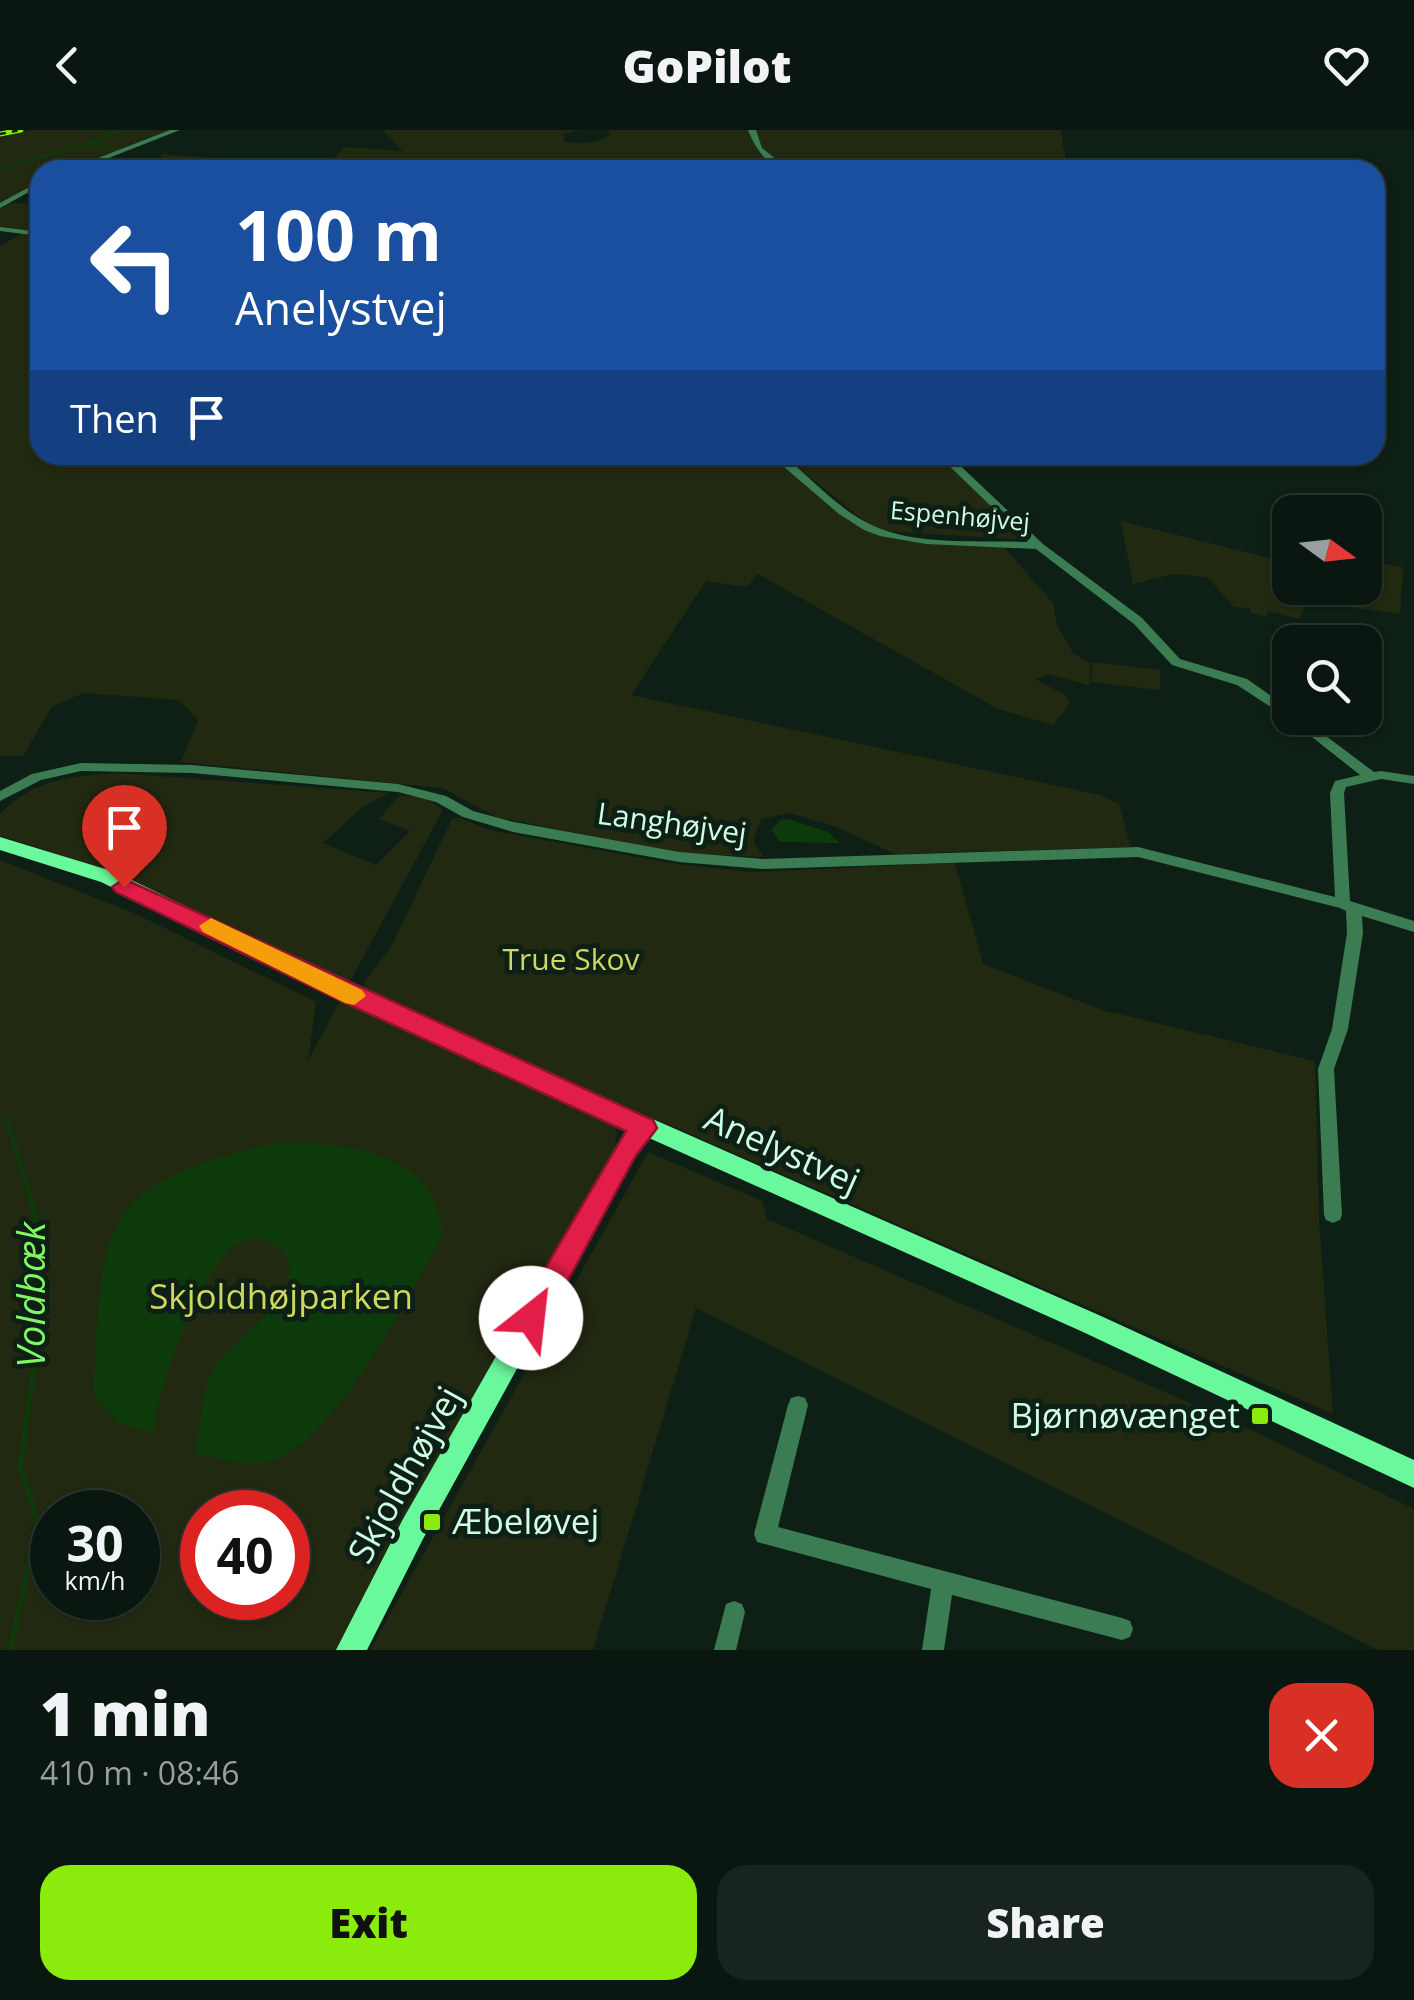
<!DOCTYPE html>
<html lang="en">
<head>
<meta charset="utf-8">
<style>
	body { margin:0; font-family:"Open Sans",sans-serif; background:#18241e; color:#f1f3f6; height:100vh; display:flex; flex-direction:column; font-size:38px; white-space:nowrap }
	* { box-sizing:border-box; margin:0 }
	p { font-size:32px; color:#999f9f }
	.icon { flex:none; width:55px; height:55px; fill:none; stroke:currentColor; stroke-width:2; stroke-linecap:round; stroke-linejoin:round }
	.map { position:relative; height:1520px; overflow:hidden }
	.sheet { display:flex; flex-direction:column; background:#0a1710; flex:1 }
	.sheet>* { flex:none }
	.guide { position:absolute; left:30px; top:30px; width:1355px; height:305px; border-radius:30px; box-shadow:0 2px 8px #0004,0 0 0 2px #2a3630; background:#1a4fa0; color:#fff; overflow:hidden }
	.needle { width:65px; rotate:105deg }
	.controls { position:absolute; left:1272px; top:365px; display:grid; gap:20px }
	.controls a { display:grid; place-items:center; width:110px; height:110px; border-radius:20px; background:#0a1710; box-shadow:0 2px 8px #0004,0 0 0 2px #2a3630; font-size:50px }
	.speed { position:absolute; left:30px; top:1360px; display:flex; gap:20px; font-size:50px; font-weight:700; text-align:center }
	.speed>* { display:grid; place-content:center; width:130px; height:130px; border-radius:50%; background:#0a1710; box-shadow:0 2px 8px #0004,0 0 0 2px #2a3630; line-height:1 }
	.speed small { font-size:25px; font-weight:400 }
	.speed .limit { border:15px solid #d22; background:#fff; color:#111 }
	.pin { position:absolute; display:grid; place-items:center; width:85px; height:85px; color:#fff; margin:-102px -42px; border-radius:50% 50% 50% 0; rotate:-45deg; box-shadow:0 0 10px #0007 }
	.pin .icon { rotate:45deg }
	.me { position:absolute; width:110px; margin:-55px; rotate:29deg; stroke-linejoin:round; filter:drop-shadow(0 0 8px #0008) }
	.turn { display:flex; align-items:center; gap:35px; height:210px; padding:0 40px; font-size:45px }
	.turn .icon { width:130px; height:130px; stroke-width:2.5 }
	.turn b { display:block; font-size:70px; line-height:85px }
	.then { display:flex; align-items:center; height:95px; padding:0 40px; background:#0003; gap:20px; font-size:38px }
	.round { display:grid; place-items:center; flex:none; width:105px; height:105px; border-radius:30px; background:#18241e }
	.overview { display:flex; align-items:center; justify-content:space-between; height:170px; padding:0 40px }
	h1 { font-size:60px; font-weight:800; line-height:75px }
	.cta { display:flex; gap:20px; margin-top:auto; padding:20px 40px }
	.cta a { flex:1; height:115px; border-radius:30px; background:#8aeb0c; color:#111; font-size:40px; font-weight:800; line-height:115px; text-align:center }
	.cta a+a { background:#18241e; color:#f1f3f6 }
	header { display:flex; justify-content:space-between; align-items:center; height:130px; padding:0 40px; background:#0a1710; font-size:45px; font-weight:800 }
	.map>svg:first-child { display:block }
	.green { fill:#222911; fill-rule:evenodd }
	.water { fill:#0d3a0b }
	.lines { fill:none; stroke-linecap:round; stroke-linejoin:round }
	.stream-far2 { stroke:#0d3a0b; stroke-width:2.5 }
	.stream-far1 { stroke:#0d3a0b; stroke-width:4 }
	.stream { stroke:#0d3a0b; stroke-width:5 }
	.street { fill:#3b7c53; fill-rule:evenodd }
	.secondary { fill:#6af89c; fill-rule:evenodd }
	.rail-casing { stroke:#8aeb0c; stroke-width:5 }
	.rail { stroke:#0e1f16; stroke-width:2.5; stroke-dasharray:6; stroke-linecap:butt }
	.route { fill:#e11d48; stroke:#92132f; stroke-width:2.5 }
	.slow { fill:#f59e0b }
	.poi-dot { fill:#8aeb0c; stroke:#0e1f16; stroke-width:4 }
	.labels { text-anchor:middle; stroke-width:10; stroke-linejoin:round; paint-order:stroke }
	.far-street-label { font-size:25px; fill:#cefde3; stroke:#0e1f16 }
	.street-label { font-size:30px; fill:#cefde3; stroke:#0e1f16 }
	.park-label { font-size:30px; fill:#ced85e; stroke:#0e1f16 }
	.near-street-label { font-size:35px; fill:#cefde3; stroke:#0e1f16 }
	.near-park-label { font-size:35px; fill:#ced85e; stroke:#0e1f16 }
	.near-poi-label { font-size:35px; fill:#cefde3; stroke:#0e1f16; text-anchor:end }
	.near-water-label { font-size:38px; font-style:italic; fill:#80f761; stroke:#0e1f16 }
</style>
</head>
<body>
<header><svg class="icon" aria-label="back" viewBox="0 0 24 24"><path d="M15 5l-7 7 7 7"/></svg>GoPilot<svg class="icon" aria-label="heart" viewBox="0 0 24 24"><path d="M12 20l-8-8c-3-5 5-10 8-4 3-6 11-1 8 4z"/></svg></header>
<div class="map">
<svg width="1414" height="1520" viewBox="0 0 1414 1520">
	<rect width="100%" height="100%" fill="#0e1f16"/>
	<path class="green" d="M32,0H170L65,40H40V50L0,73V7Z
		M383,0H579L563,4L564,12C581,13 598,15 611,4L607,0H750L759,22L783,40H205L161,35V24L323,37L346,17L402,21Z
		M756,0H1061L1067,40H791L762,18Z
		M9,73L40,74V103L0,98V79Z
		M22,104L40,106V325H770L828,374L872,403L1004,417L1053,473L1057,495L1073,523L1090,533L1089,555L1047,544L1036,549L1065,565L1070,573L1053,595L998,579L758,444L747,457L706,451L631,565L1100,665L1119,674L1131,717L895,724L834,696L790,683L761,689L753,711L764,727L678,723L497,687L442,658L181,632L198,590L179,570L84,563L52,576L23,626H0V116Z
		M789,325H939L1025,410L885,401L867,393L786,328Z
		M1121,391L1290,433V458H1365V431L1403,437L1400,484L1307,471L1299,489L1269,481L1265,487L1251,483L1250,478L1234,477L1207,447L1174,444L1133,454Z
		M1092,532L1160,540V560L1091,552Z
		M117,643L389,663L364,676L323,713L376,735L410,701L379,689L400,665L426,668L443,680L348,855C234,798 123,741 0,706V684C34,649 70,646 117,643Z
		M460,688L490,700L670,733L750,742L955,733L983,834L1102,880L1315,931L1319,1088L1333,1284L364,862L365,851L391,817L452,689Z
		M0,730L134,783L316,872L308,931L340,870L609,990L617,1002L614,1021L393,1407L337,1520H0ZM52,1382H138V1468H52ZM202,1382H288V1468H202Z
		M648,1022L762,1071L767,1089L1243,1296L1414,1379V1520H1378L696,1178L593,1520H370Z"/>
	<path class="water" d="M788,689L828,702L840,713L780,712L771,700L781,690Z
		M279,1013C328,1013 394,1016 427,1059C437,1072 440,1090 443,1105C413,1160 332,1316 270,1331C246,1337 217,1328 194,1323C203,1299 199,1273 209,1249C226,1209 277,1190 288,1148C297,1117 256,1098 233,1117C197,1148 158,1258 153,1304L117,1292L93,1264C98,1214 94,1140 117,1095C144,1043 227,1024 279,1013Z"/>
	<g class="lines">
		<path class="stream-far2" d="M94,13L117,21
			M0,38L91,13L119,0"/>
		<path class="stream-far1" d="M6,987L28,1059"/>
		<path class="stream" d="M10,1520L38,1392L20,1336L38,1208L36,1147L27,1139L36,1088L27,1057"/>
		<path class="street" d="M170,0H180L78,40H67Z
			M748,0H756L762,18L790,40C768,39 755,18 748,0Z
			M40,51V56L0,78V73Z
			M0,97L40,102V106L0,101Z
			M770,325H782C812,348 839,381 874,396C917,416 981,410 1028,412L938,325H949L1043,414L1142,488L1180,529L1247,549L1290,579V588H1302L1374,642L1381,641L1414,646V654L1381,649L1346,657L1344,663L1350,771L1414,791V802L1362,786L1363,803L1348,899L1334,939L1342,1085L1340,1090L1333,1093L1326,1090L1324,1085L1318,939L1332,899L1347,803L1346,781L1340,778L1138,727L763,739L679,732L513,702L463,687L436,672L398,662L192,643L81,641L41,650L0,671V661L32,644L81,633L192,635L398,654L446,666L473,681L514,692L679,722L763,729L1138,717L1335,767L1330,663L1335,651L1360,645L1288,588L1237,555L1172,535L1134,494L1036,419L926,414L880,406L864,400L839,384Z
			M798,1266L805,1268L808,1275L778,1397L1122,1488L1130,1491L1133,1499L1130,1507L1122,1510L952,1465L944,1520H922L931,1459L757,1412L754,1404L788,1275L791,1268Z
			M734,1471L742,1474L745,1482L736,1520H714L726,1474Z"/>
		<path class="secondary" d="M0,707L115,742L357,859L1101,1186L1414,1330V1358L1083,1202L649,1008L634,1027L423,1409L367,1520H336L403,1389L618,1013L629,999L341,871L101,752L0,720Z"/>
		<defs>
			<path id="rail" d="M0,4L21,0"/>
		</defs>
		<use href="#rail" class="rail-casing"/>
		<use href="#rail" class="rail"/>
	</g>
	<path class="route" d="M124,749L653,990L657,998L635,1027L542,1198L531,1202L521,1198L516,1188L626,1001L341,871L116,762L112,757Z"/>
	<path class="slow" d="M211,788L362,860L366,866L354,875L345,873L203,802L199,796Z"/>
	<g class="poi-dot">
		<rect x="1250" y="1276" width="20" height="20" rx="5"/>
		<rect x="422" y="1382" width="20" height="20" rx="5"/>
	</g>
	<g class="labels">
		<g class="far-street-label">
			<text transform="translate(960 386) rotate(5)" y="9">Espenhøjvej</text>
		</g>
		<g class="street-label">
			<text transform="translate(672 694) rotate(8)" y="10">Langhøjvej</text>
		</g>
		<g class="park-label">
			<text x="571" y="840">True Skov</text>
		</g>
		<g class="near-street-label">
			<text transform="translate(782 1020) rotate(24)" y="12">Anelystvej</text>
			<text transform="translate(405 1345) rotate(-61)" y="12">Skjoldhøjvej</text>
		</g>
		<g class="near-park-label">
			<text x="281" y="1179">Skjoldhøjparken</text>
		</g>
		<g class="near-poi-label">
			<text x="1240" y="1298">Bjørnøvænget</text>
			<text x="452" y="1404" text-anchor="start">Æbeløvej</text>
		</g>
		<g class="near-water-label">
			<text transform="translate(32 1165) rotate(-90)" y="13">Voldbæk</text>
		</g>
	</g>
</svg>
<div class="controls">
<a><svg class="needle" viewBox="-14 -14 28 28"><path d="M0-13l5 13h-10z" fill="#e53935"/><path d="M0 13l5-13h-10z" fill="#999f9f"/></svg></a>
<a><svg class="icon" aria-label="search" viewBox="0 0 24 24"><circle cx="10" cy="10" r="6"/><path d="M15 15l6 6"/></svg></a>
</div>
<div class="speed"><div>30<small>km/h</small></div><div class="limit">40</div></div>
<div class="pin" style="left:124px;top:757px;background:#d93025"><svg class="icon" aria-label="arrive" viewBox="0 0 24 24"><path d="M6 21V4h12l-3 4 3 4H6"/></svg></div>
<svg class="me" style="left:531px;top:1188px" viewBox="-20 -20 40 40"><circle r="19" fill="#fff"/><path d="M0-13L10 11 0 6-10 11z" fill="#e11d48"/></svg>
<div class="guide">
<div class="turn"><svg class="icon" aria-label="left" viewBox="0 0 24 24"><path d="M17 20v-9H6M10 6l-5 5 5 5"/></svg><div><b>100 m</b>Anelystvej</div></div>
<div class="then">Then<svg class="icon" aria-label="arrive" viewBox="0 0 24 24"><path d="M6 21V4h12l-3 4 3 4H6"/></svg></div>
</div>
</div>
<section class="sheet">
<div class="overview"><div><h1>1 min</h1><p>410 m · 08:46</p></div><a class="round" style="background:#d93025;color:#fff"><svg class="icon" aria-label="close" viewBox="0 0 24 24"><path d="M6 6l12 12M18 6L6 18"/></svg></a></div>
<div class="cta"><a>Exit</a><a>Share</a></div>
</section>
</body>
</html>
